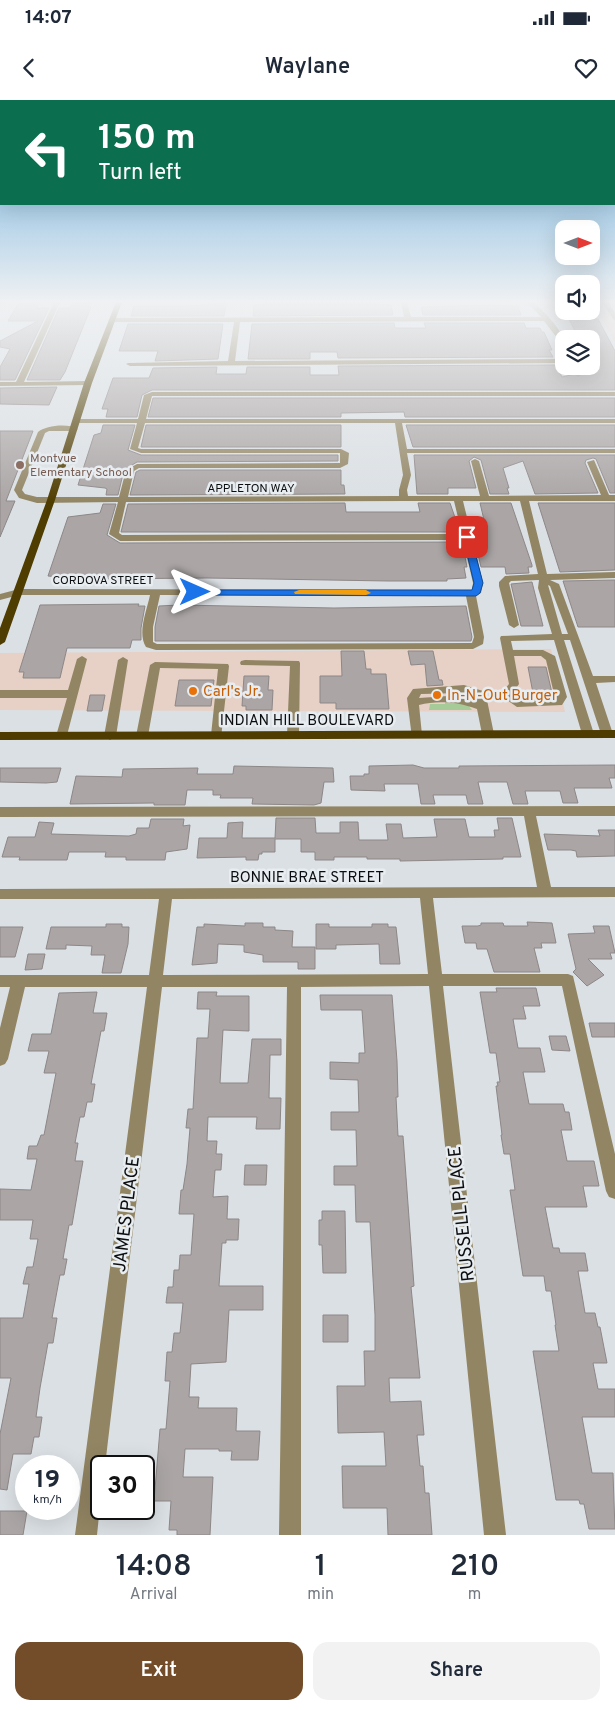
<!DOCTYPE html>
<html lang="en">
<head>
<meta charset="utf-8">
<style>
	body { margin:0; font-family:Overpass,sans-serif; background:#f2f2f3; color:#1f2937; height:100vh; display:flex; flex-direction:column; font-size:19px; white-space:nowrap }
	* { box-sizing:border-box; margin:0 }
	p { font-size:16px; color:#747a83 }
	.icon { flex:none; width:28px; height:28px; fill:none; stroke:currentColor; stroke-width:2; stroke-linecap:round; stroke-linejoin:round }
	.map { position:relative; height:1435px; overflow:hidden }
	.sheet { display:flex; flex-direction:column; background:#fff; flex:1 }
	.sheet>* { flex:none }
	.banner { position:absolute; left:0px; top:0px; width:615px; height:105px; box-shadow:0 5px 20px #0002; background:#0b6e4f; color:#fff; overflow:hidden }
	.needle { width:32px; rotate:90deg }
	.controls { position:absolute; left:555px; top:120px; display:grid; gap:10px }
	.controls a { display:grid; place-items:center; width:45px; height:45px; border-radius:10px; background:#fff; box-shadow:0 5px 20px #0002; font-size:25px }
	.speed { position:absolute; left:15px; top:1355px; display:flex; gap:10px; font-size:25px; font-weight:700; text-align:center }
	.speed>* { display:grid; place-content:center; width:65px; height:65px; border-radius:50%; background:#fff; box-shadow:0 5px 20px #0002; line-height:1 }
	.speed small { font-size:12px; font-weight:400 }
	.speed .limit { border:2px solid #111; border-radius:8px; background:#fff; color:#111 }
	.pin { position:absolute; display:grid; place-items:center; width:42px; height:42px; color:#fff; margin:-21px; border-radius:10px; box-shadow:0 2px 8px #0006 }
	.me { position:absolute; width:55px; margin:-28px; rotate:90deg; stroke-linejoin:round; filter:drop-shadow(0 0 4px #0008) }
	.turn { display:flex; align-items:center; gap:18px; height:105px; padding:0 15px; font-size:22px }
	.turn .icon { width:65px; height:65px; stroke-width:2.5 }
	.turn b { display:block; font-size:35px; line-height:42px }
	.eta { display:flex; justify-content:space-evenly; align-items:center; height:85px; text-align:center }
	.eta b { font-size:30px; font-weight:600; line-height:35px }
	.cta { display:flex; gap:10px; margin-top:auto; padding:10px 15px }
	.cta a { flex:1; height:58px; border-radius:15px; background:#734d29; color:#fff; font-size:20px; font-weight:600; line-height:58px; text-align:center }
	.cta a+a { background:#f2f2f3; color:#1f2937 }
	.status { display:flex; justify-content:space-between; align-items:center; height:35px; padding:0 25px; background:#fff; direction:ltr }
	.status svg { height:14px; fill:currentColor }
	header { display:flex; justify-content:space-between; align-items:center; height:65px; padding:0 15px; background:#fff; font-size:22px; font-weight:600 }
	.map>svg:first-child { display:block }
	.commercial { fill:#e7d0c5 }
	.green { fill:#a7cb98 }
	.building { fill:#aba5a5; stroke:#8d8787 }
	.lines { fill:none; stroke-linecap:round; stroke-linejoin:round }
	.minor { fill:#928563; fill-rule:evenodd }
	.major { fill:#4f3c00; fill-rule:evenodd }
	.route { fill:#1a73e8; stroke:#114b97 }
	.slow { fill:#f59e0b }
	.education-dot { fill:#8d6e63; stroke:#e8edf1; stroke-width:2 }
	.food-dot { fill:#e8710a; stroke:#e8edf1; stroke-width:2 }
	.labels { text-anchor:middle; stroke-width:5; stroke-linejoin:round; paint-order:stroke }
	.far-education-label { font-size:12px; fill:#785e54; stroke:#e8edf1; text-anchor:start }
	.far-street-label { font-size:12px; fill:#0c0d0f; stroke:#e8edf1 }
	.food-label { font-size:15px; fill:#c56008; stroke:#e8edf1; text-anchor:start }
	.street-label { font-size:15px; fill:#0c0d0f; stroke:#e8edf1 }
	.near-street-label { font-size:18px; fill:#0c0d0f; stroke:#e8edf1 }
</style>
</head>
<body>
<div class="status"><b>14:07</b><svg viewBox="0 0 49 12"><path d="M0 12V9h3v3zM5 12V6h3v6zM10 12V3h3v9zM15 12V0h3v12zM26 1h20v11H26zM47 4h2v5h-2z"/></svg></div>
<header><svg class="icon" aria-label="back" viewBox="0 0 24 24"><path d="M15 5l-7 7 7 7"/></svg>Waylane<svg class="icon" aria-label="heart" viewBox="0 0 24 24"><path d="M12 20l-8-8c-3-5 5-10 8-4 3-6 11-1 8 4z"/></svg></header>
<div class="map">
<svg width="615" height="1435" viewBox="0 0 615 1435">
	<rect width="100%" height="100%" fill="#dbe0e4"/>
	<path class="commercial" d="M592,202H615V243Z
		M551,549L565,612L0,610V553Z"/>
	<path class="green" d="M445,602L468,605L472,610H429L430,604H445Z"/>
	<path class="building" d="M73,202H91L88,207H91L65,272L60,280H27L59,208H70Z
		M39,203L37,208H49L15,280H0V267L10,249L0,247V241L38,221H8L18,204Z
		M226,203L224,216H131L134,206H188Z
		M263,204H376L391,205L393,215L253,216L254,205Z
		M490,205L518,206L521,215H423L421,207Z
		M565,211H588L592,219H598L615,251V290H152L142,295L137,317H106L108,309H102L113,278H149L153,268L217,267L216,274H246L247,267H310V275H339L338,266L556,265L562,277L575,274L578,276L598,265L591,252V239H579Z
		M394,223L395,228H426L424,223H524L526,228H540L542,232H544L552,250H549L553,257L338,258L337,252H310V259H248L252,224Z
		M128,224H223L218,259L155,261L158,251H119Z
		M57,287L49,305L0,304V288Z
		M153,298H615V317H405L404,312L341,313V317H148Z
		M103,325H135L128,350L141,355H338V361L137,362L124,370L118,395H106L107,389L105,388L78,385L94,335L101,333Z
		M146,325H341V347H141Z
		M406,325H615V347H413Z
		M0,331H33L6,401H15L0,437Z
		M414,355H615V393H610L596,359L593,358L586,360L585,363L598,393L535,394L523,361L503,368L509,388H507L509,394H490L481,360L474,357L469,361L476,388H448V394H417Z
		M140,370H341V385H344L345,394L130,395L136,372Z
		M345,403L346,412H420L418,403H450L460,432H121L128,404Z
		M480,403H511L532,465V467H528L529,473L506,474L505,467H481L470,420H484Z
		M538,403H615V470L560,472Z
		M103,404H116L107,435L120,443L462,442L467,467H464L466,478L447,479V481H388L207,478L82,479L48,476L68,417L100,413Z
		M615,480V527H578L563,481Z
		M532,482L543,526H521L511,484Z
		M139,504L138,506H145L141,528V540H132L130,548H67L60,578H23L24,572H19L40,505Z
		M179,505L334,508L466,506L472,537L471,541H155V527L159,506Z
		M341,551H364L366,569H371V574H386L389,609H336V603H320V576H342Z
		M408,551H433L439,580H442L443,585L427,586L425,564L411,565Z
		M528,567H546L552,593H533Z
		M244,576H269L268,590H273L272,610H246V606H242Z
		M179,580H214L211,606H175Z
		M90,595H105L102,611H87Z
		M413,665L424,668H459V666L615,665V678H609L612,688H574L578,703H563L560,691H525L528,704H513L507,682H478L483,704H468L466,695H433L435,704H421L418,684H384L385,691L351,690L350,676H364V674H369V666Z
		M234,666L333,668L334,682H324L321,703L314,705L252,704L253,698H220L221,695H213V690H187L185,705H154V703L70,704L76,676L122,677L123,669L198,668L197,674H233Z
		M0,668H61L57,682L46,683L0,682Z
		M276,718H315L316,733H340V722H358L359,740H388L386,724H401L403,738L437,737L434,719H465L469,737H495L494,730H499L497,718H512L521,757H503V759L400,761V759H367V757H334V760H315V752H301V739H275V752H262V754H259L258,760H246V757L197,758L199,738H227L228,723L243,722L242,738H275Z
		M151,719H184L183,726L190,725L187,749L166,752L165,760H126V757H105L106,752H69L67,760H19L20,757H2L8,737H35L39,722L54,723L51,734L129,736L136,734L137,728H149Z
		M598,730H615V756L577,757L576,751L571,750H548L544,734L600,736Z
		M527,822L552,823L556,843H541L542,848H534L540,872H494L487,849H477L476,843H465L462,826H478L481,825V823H503L504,826H528Z
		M245,823H263V827H275V830L293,831L292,847H315V869H298V862H263V855L244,852V845L218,844L217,863L192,865L197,827H204V824L245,826Z
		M106,824H122V827H129L128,844L121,873H102L105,855H91L92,846L66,845V849H46L51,827H106Z
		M316,824H329V827H372V824H388V827H396L400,864H380L379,844L336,845V849H316Z
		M593,826H609L615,853H610L612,859H588L604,875L587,886L573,872L576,869L568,834L595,833Z
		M0,827H23L15,857H0Z
		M28,854H45L42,869L25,870Z
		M496,888H536L540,906H523L526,919H513L518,948H540L545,972H523L529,1004H563L565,1012H569L572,1030H561L567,1061H594L599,1086H583L587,1107H545L553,1148H559L560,1153H585L588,1171H578L585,1213H595L598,1227H600L607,1263H593L598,1289H615V1317H582L592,1373H613L615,1429H589L584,1404H580L579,1400H556L533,1251H559L555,1225H556L551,1191H546L544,1176H523L510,1090H515L510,1054H504L501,1035H502L496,986H498L497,982H500L496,953H490L480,892H497Z
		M97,892L93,913H107L104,931H101L91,984H95L92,1002H87L84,1017H80L75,1043H78L75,1061H83L72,1125H69L63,1159H67L64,1175H60L52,1218H57L53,1243H48L40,1288L36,1317H42L39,1337H34L31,1354H13L7,1390L0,1389V1334L11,1278H0V1218H23L29,1184H23L27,1167H33L38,1139H30L33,1120H0V1089L31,1090L37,1059H27L29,1046H37L41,1035H44L56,973H44L49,951H28L32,934H51L59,893Z
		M198,892H217L216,896H249V931L223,930L220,983H248L252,939H281V955H270L269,998H281L280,1029H256L257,1017H208L207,1041H217L216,1054H222L221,1070H215L213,1097L228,1096L227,1119H239L238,1140H226V1143H222L219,1186H263V1210H229L226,1262L191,1264L189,1297H199L198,1308H237L236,1331H260L258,1360H231L232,1351H219V1349H185L183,1377H213L210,1435H177V1430H169L171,1401H154L160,1329H166L170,1281H165L167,1252H172L174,1233H180L183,1203H166L168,1187H173L174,1170H179L180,1155H191L194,1114H179L181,1090H183L187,1064L190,1028H186L188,1009H193L197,938H208L210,909H197Z
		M320,895H392L397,961L398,997H396L398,1036H403L414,1186L411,1187L420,1278H389L390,1302L421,1301L424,1335H417L420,1366H423L425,1393H429L432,1435H388L387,1408H343L342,1366H386L384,1332L338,1333L337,1286H365L364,1251H375V1215L370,1122H356L355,1085H334V1066H357L356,1030H331V1012H359L358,980L330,979V962L359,963V953H365L362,910H321Z
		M589,923H615V937H592Z
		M549,936H566L570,951L552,950Z
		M245,1065H267L266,1085H244Z
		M322,1111H345L346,1173H323L322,1145H319V1120H322Z
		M323,1215H348V1242H323Z
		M0,1411H27L23,1435H0Z"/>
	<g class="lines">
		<path class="minor" d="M0,202H3V203L0,205Z
			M54,202H60L24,282L88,281L92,283L88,285L0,286V282H16Z
			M401,202H407L411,217H541L527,202H534C546,215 564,229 564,247L544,221L240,222L235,261L564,259V263L130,266L126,264L128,263L228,261L234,222H112L109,220L112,218L404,217Z
			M602,202H608L615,213V220L613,219Z
			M152,292H615V296H152L146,319H615V323H402L407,349H615V353H407L411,375L407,390L408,396H480L471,361L475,359L479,361L489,396L601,395L587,362L594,360L609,395H615V401H529L547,474L615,472V478L550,480L559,484L593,576H615V582L596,583L613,634L611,637H603L601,634L570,540H564L594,634L592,637H584L582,634L554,540L511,541L513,550H543L555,556L567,597L562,605L517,607L500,595L509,584L500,538L501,536L552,534L538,488L539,480L511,481L509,483L519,525L514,528L509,525L499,486V482L505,476L538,474L520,401H463L483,483L481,493L476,496L484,537L483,544L473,549L156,550L146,547C137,533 147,510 150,495H19L0,500V494L19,489L472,490L473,483L463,440L120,441L109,434L118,402L37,403L19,398L14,390L38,332C46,325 69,323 78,329L74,331H49L45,333L22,390L25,394L37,397H119L126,370L137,364L340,363V353H141L130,349L137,323H77L73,321L77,319H138L144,295ZM145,323H395L403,375L399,390V396L128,397L134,371L139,368H340L348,364L349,353L341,349H141L138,348ZM407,401H454L462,434L122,435L119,433L126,402ZM548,485L550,486L568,534H562ZM160,495L466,496L474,537L472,543L157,544L153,542V527ZM514,556H541L546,560L555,598L519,599L512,594L519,584Z
			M82,556L87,559L66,639H58L56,636L67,598H0V590H68L77,559Z
			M123,557L128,560L116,636L110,640L104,636L118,560Z
			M245,560L299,561L300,563L299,635L297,638H289L287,635L290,566L241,565L240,563L241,561Z
			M155,562L228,564L229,566L221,638H213L211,635L218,569L160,568L148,636L146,639H138L136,636L150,565Z
			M464,585L483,591L485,594L482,597L487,600L494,634L492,637H484L482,634L477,609C459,602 438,600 419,605L422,635L420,638H412L407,598L413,589ZM463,593L478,597L476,601L448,596L419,598L421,594Z
			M615,706V716H536L551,787H615V797L433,798L442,874H568L573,876L615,1054V1099L609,1097L606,1091L562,886H443L506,1435H484L429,886L301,887V1435H279L287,887H162L105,1366H101V1396L97,1435H75L147,887H25L8,959L5,964L0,966V928L10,887H0V875H149L159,799H0V789L537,787L524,716L0,717V707ZM420,798L428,874L163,875L172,799Z"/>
		<path class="major" d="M116,202H122L92,283L55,400L5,542L0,545V528L47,400L84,283Z
			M615,630V638L0,640V632Z"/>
	</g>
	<linearGradient id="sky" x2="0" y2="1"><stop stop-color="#60a8da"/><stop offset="0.5" stop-color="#eff1f3"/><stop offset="1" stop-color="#eff1f3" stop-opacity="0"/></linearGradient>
	<rect width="615" height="403" fill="url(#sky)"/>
	<path class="route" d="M464,435L471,437L483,483L480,493L476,496L195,495L191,492L195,490H472L474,483L463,437Z"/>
	<path class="slow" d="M299,490H366L371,493L366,495L295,494L294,492Z"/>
	<circle class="education-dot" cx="20" cy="365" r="5"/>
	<g class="food-dot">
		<circle cx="193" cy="591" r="5"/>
		<circle cx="437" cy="595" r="5"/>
	</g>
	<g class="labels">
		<g class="far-education-label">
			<text x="30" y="362">Montvue<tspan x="30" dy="14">Elementary School</tspan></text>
		</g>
		<g class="far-street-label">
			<text x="251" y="392">APPLETON WAY</text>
			<text x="103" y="484">CORDOVA STREET</text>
		</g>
		<g class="food-label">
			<text x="203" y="596">Carl's Jr.</text>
			<text x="447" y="600">In-N-Out Burger</text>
		</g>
		<g class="street-label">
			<text x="307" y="625">INDIAN HILL BOULEVARD</text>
			<text x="307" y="782">BONNIE BRAE STREET</text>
		</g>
		<g class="near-street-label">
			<text transform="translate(126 1114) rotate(-83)" y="6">JAMES PLACE</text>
			<text transform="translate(461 1114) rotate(-96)" y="6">RUSSELL PLACE</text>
		</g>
	</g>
</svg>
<div class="controls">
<a><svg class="needle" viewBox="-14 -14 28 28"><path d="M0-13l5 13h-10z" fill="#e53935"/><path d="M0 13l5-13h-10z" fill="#747a83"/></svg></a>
<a><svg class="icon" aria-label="sound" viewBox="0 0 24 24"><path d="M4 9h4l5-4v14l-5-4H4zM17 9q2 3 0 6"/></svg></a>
<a><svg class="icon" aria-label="layers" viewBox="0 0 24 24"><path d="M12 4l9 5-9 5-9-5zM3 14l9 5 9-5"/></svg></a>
</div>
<div class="speed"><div>19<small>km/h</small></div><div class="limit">30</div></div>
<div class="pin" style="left:467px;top:437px;background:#d93025"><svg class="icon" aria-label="arrive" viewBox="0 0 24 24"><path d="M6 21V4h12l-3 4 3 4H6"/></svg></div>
<svg class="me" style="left:195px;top:492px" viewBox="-20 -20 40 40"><path d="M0-17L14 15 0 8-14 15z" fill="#1a73e8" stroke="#fff" stroke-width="4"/></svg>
<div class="banner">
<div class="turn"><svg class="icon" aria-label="left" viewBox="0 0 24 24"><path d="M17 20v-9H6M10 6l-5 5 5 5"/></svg><div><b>150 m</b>Turn left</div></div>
</div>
</div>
<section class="sheet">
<div class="eta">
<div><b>14:08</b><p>Arrival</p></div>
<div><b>1</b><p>min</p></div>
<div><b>210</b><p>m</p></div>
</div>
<div class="cta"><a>Exit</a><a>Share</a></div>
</section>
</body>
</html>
